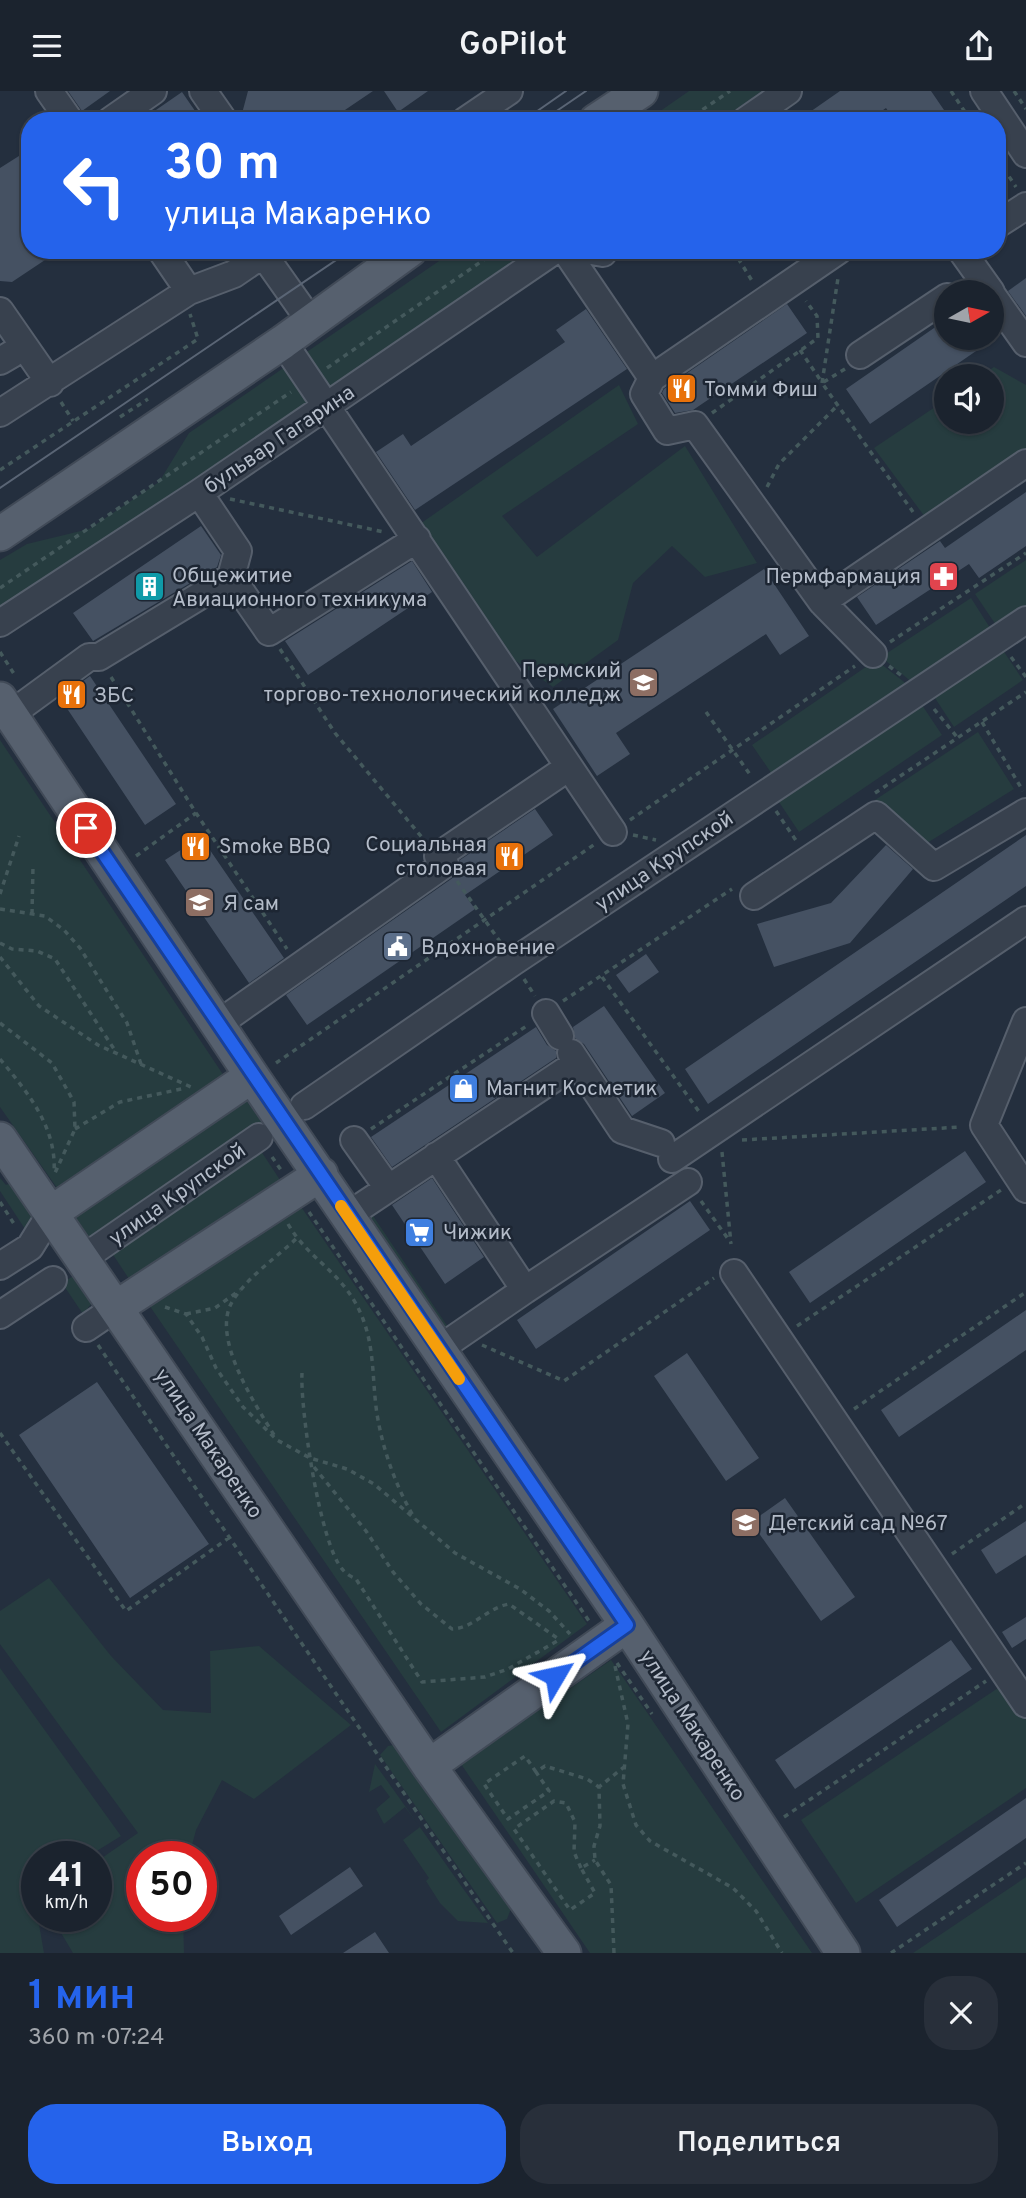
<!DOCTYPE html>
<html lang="ru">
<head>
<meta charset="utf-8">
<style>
	body { margin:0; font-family:Overpass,sans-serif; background:#282f3a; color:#f1f3f6; height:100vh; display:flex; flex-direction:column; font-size:26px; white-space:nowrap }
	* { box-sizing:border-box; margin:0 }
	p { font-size:23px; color:#a0a4aa }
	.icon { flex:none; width:38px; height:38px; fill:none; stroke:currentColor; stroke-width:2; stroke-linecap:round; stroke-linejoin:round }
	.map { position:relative; height:1862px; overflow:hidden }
	.side { display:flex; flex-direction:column; background:#1b232e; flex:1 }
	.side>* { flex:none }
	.banner { position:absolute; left:21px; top:21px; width:985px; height:147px; border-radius:28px; box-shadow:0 2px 5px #0004,0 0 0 2px #39404a; background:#2563eb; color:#fff; overflow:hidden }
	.needle { width:46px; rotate:81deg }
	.controls { position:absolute; left:934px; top:189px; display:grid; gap:14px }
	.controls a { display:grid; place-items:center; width:70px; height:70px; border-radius:50%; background:#1b232e; box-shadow:0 2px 5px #0004,0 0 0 2px #39404a; font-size:35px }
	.speed { position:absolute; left:21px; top:1750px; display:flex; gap:14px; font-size:35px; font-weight:700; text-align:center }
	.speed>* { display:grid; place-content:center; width:91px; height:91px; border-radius:50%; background:#1b232e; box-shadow:0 2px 5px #0004,0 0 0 2px #39404a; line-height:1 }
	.speed small { font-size:18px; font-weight:400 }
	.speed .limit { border:10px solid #d22; background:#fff; color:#111 }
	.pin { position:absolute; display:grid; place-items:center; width:60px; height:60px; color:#fff; margin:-30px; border:4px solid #fff; border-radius:50%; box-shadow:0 2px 7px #0007 }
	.me { position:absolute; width:77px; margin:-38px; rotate:54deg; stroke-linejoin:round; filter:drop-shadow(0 0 5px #0008) }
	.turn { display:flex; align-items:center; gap:24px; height:147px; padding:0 28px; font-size:32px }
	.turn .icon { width:91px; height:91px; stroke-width:2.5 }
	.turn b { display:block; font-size:49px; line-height:60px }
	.round { display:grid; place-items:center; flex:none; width:74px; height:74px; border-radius:28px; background:#282f3a }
	.summary { display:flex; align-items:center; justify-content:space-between; height:119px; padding:0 28px }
	h1 { font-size:42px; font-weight:600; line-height:52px; color:#2563eb }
	.button { display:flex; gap:14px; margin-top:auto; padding:14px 28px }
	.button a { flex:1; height:80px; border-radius:28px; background:#2563eb; color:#fff; font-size:28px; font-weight:600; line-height:80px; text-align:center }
	.button a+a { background:#282f3a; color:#f1f3f6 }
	header { display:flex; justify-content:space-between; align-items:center; height:91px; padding:0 28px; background:#1b232e; font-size:32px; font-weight:600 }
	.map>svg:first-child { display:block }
	.green { fill:#263c3f }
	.building { fill:#455162 }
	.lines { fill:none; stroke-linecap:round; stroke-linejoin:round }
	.minor-casing { stroke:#565f6c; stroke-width:30 }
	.major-casing { stroke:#414a57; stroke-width:37 }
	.path { stroke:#44595c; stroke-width:3.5; stroke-dasharray:5 5; stroke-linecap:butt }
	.minor { stroke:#38414e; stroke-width:26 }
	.major { stroke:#56606e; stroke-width:33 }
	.tram { stroke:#5a6575; stroke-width:2 }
	.route-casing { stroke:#184099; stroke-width:18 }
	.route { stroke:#2563eb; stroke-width:12 }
	.slow { stroke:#f59e0b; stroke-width:12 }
	.labels { text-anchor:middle; stroke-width:5; stroke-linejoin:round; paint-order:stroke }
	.poi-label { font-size:21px; fill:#b4bcc9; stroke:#1d2633; text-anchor:start }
	.street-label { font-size:21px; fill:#b4bcc9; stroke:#1d2633 }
</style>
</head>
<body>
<header><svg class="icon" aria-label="menu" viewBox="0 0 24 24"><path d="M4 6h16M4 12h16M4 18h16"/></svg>GoPilot<svg class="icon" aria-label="share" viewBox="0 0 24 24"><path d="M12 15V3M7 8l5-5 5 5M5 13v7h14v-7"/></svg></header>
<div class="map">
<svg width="1026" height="1862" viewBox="0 0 1026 1862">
	<rect width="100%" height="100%" fill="#242f3e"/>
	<path class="green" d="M689,0H762L719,30H646Z
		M455,159H532L0,521V469L27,453L89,438L159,391L189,342Z
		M994,276L1026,294V363L925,426L874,357L947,308V331H992V285H980Z
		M619,294L638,333L502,425L537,466L685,355L757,472L705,486L672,455L633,492L618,549L553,596L496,556L417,435Z
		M1026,469V514L996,534L975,503Z
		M971,507L992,540L913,592L881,566Z
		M1002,558L1023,589L954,636L933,604Z
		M876,569L908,594L774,686L752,654Z
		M920,611L942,644L799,741L777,708Z
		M978,641L1014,698L919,757L875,709Z
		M0,649L224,985L62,1104L0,1016Z
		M243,1005L263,1033L87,1151L68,1123Z
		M259,1057L280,1089L131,1191L110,1159Z
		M0,1087L6,1094L13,1091L34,1123L33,1132L25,1138L0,1100Z
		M295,1107L587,1533L441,1641L147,1211Z
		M367,1116L452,1242L446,1247L363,1120Z
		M78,1182L92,1212L83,1223L62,1192Z
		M49,1487L111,1565L163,1619L211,1622L210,1560L259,1555L351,1634L254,1708L222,1689L196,1739L189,1766H142V1825H183L184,1862H73L51,1825H96V1771L138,1742L0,1553V1520Z
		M611,1569L812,1862H590L461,1673Z
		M0,1577L121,1745L87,1766H37V1796L33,1799L44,1862H0Z
		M1004,1593L1026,1627V1697L856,1812L801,1729Z
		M400,1653L512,1815L507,1828L497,1832L380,1664L388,1655Z
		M375,1673C413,1725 449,1779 488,1832L458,1830L440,1812L426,1790L429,1787L403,1749L420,1736L405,1716L384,1733L376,1718L390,1706L381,1694L369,1701Z
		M1026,1786V1862H913Z"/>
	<path class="building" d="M68,0H110L82,20Z
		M248,0H373L342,21L348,30H240Z
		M384,0H428L398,21Z
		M840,0H931L944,19L928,30H895L886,17L867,30H797Z
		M182,1L202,30H140Z
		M30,58V159H60L12,191L0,190V77Z
		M1026,187V225L1008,200Z
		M787,213L807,242L693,319L675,322L662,302L664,298Z
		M586,218L627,278L415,419L376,361L403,343L411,355L565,251L556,239Z
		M947,228V247H995L870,333L846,298Z
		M1026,401V455L979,487L969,473L876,534L857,506L940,450L945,457Z
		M201,435L221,464L217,476L93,550L73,522Z
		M412,470L432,501L308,584L285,550Z
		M764,478L809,545L780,564L766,543L616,642L630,663L597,685L553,618Z
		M90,585L176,713L145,734L60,607Z
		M535,718L553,744L465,804L475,818L307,934L286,904L454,786L460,778V769Z
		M1026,744V795L708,1013L685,978Z
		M201,746L284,867L249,892L165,769Z
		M886,754L913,778L850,852L774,876L757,833L831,812Z
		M646,863L659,881L629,902L616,884Z
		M604,915L665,1002L632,1025L584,953L575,947L573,936Z
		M536,936L547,954L556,960V967L392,1076L371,1046Z
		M965,1060L986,1091L810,1212L789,1181Z
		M432,1087L484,1166L445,1193L392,1114Z
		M690,1110L710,1139L536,1258L517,1229Z
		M1026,1219V1259L899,1346L881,1319Z
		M687,1262L759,1367L726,1390L654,1285Z
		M97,1291L209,1453L130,1507L19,1344Z
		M785,1407L855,1506L821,1530L751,1431Z
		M1026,1430V1464L996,1483L981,1459Z
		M1026,1526V1548L1012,1557L1002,1541Z
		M951,1549L972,1578L795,1698L775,1669Z
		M1026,1707V1747L897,1836L879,1809Z
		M350,1776L363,1795L291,1844L279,1825Z
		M375,1841L389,1862H343Z"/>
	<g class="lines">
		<defs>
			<path id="minor" d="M49,0L70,30
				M203,0L224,30
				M984,0L1026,63
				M110,30L153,0
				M465,30L509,0
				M745,30L788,0
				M998,133L1026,115
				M161,159L189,200
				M565,159L652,287
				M586,159L603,162
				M961,159L991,201
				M263,163L311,231
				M992,204L1026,252
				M0,220L50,292
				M283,251L613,741
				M860,264L947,206
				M0,270L12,263
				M0,322L189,200L234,183L269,159
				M199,402L238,460L231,486
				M822,511L695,334L667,340L644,303L652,287L839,159
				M0,532L199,402L555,159
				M873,563L822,511L1026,372
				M11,623L89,566H99L231,486L269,541L417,448
				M754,805L876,724L934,776L1026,721
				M546,922L560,945
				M1026,930L984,1034L1026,1098
				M218,933L445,773L438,765L569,676
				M571,962L622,1039L661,1052
				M304,1015L513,871L1026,529
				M354,1049L388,1097
				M436,1065L525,1199L439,1258
				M672,1068L1026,829
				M347,1125L577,972
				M95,1159L259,1046
				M0,1175L30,1156L51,1122
				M734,1182L1026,1613
				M525,1199L688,1091
				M0,1224L53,1189
				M86,1237L117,1216"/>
			<path id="major" d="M596,30L641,0
				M0,443L283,251L410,159
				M0,608L252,985L627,1534L843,1862
				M0,1048L429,1675L564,1862
				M51,1122L252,985
				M117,1216L321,1083
				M429,1675L627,1534"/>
		</defs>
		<use href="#minor" class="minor-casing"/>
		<use href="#major" class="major-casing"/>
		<path class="path" d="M951,0L971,30
			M1014,0L1026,18
			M870,27L872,30
			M686,30L730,0
			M998,69L1016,96
			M733,159L754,193
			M800,259L821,290
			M327,277L498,159
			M845,278L822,292L913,421
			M822,292L838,187
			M61,311L73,330
			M712,322L818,247L817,225L806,210
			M120,326L148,308
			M0,379L198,248L190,223
			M767,396L779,373L838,314
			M230,408L384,441
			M0,497L291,301
			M890,551L1026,462
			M280,558L335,642L425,750
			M0,561L16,586
			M1011,566L1026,586
			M889,575L902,585
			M111,586L196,722L287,858
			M934,618L957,646
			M706,621L751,685
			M982,631L1023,700
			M875,702L1026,601
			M776,720L797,751
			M630,729L855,575
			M633,744L656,749
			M136,765L196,722
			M457,790L501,852
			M0,803L19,745
			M0,818L45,825L64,839L80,857L127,932L141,973
			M32,823L33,775
			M0,852L12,858L37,860L55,868L116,961
			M0,866L39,915L98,954L191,996
			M602,886L700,1022
			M524,888L535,905
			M563,910L732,798
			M0,932L52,972L74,1011L75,1038L55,1082
			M0,968C28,1002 57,1036 54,1082
			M276,972L595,753
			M75,1038L120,1011L186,997
			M371,1038L528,934
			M742,1049L961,1036
			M722,1061L731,1153
			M272,1066L281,1079
			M701,1110L731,1152
			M0,1111L16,1136
			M309,1121L589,1530
			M288,1133C309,1170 345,1181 363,1228C375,1260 372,1290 377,1323C383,1360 396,1396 415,1428
			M165,1216L186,1223L202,1246L216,1277L243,1316L277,1349L310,1367L347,1378L374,1393L455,1462L520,1498L549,1520L570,1543
			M186,1223L215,1217L240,1199
			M797,1235L1001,1099
			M98,1254L513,1862
			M482,1254L564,1290L714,1187
			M302,1282C300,1317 320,1455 343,1479C346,1483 352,1486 356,1488L422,1591L485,1586L508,1578L559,1549
			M854,1318L1026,1201
			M0,1342L126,1520L230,1446
			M274,1344C255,1313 211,1247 232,1211C247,1186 276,1167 297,1147
			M314,1376L366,1440L393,1481L421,1513L452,1538C474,1537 487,1517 509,1513L560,1549
			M952,1463L1026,1412
			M617,1572L652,1623
			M615,1575L628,1633L623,1693L636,1734L650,1750L733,1797L756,1820L782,1862
			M536,1681L525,1665L484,1693L508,1728L549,1700L536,1681L545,1675L587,1688L599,1696
			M784,1726L986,1590
			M581,1777L574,1761L575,1731L566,1712L554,1710L514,1738L570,1819L595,1802L581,1777L595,1769
			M614,1862L611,1794L595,1769L594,1755L600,1735L599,1696L624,1676
			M891,1862L1026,1772"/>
		<use href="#minor" class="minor"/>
		<use href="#major" class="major"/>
		<path class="tram" d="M523,30L566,0
			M542,30L586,0
			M0,397L351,159"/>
	</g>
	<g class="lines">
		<defs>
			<path id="route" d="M86,737L627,1534L555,1585"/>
		</defs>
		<use href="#route" class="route-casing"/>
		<use href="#route" class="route"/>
		<path class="slow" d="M341,1115L459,1288"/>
	</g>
	<defs>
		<symbol id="restaurant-square" viewBox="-11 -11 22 22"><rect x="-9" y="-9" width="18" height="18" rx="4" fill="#e8710a" stroke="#1d2633"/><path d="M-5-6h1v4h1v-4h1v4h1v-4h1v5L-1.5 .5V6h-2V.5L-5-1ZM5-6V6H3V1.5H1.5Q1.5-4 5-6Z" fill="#fff"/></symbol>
		<symbol id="pharmacy-square" viewBox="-11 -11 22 22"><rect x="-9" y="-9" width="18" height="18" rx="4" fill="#e0444e" stroke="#1d2633"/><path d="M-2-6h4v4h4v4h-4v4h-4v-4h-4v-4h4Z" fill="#fff"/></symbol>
		<symbol id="building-square" viewBox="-11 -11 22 22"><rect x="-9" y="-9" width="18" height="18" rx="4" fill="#0f9aa8" stroke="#1d2633"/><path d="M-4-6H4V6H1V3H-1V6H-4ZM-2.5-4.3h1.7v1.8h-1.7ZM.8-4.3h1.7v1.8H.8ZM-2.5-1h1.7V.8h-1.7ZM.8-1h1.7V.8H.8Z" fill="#fff"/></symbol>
		<symbol id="university-square" viewBox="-11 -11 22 22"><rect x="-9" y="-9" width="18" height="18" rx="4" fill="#8d6e63" stroke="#1d2633"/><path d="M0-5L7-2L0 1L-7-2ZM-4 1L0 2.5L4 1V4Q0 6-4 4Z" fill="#fff"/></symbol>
		<symbol id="school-square" viewBox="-11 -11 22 22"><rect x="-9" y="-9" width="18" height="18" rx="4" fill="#8d6e63" stroke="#1d2633"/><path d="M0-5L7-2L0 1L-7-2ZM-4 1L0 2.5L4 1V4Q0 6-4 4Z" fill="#fff"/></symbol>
		<symbol id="civic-square" viewBox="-11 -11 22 22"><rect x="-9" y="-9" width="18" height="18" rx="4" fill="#5c6f8a" stroke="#1d2633"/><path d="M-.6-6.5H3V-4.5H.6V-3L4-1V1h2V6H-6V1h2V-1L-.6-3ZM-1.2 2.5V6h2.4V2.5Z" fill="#fff"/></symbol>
		<symbol id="shop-square" viewBox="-11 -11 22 22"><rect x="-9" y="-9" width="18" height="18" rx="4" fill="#3f7fe0" stroke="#1d2633"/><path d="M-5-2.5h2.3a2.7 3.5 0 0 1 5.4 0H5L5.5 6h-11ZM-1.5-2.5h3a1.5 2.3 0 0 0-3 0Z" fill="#fff"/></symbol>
		<symbol id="supermarket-square" viewBox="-11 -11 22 22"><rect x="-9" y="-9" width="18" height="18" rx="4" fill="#3f7fe0" stroke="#1d2633"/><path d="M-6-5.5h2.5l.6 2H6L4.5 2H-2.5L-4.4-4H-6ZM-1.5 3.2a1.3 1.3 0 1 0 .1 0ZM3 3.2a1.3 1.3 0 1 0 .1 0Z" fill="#fff"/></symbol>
	</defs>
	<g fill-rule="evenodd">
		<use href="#restaurant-square" x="664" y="280" width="35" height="35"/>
		<use href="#pharmacy-square" x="926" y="468" width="35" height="35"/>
		<use href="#building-square" x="132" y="478" width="35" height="35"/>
		<use href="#university-square" x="626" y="574" width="35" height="35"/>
		<use href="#restaurant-square" x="54" y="586" width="35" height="35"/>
		<use href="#restaurant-square" x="178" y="738" width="35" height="35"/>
		<use href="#restaurant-square" x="492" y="748" width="35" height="35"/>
		<use href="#school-square" x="182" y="794" width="35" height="35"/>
		<use href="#civic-square" x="380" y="838" width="35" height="35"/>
		<use href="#shop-square" x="446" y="980" width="35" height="35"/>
		<use href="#supermarket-square" x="402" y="1124" width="35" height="35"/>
		<use href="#school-square" x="728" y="1414" width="35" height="35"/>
	</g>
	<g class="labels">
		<g class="poi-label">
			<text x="704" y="305">Томми Фиш</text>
			<text x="172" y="491">Общежитие<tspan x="172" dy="24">Авиационного техникума</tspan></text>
			<text x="921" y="492" text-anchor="end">Пермфармация</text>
			<text x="621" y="586" text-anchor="end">Пермский<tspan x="621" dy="24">торгово-технологический колледж</tspan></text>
			<text x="94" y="611">ЗБС</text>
			<text x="487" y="760" text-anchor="end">Социальная<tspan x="487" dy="24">столовая</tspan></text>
			<text x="219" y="762">Smoke BBQ</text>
			<text x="223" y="819">Я сам</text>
			<text x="421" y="863">Вдохновение</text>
			<text x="486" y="1004">Магнит Косметик</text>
			<text x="443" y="1148">Чижик</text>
			<text x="768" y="1439">Детский сад №67</text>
		</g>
		<g class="street-label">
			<text transform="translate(279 348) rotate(-34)" y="7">бульвар Гагарина</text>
			<text transform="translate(664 770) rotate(-34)" y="7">улица Крупской</text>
			<text transform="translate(177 1103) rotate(-35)" y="7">улица Крупской</text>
			<text transform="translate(209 1352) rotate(56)" y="7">улица Макаренко</text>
			<text transform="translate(693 1634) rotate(57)" y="7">улица Макаренко</text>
		</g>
	</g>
</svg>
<div class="controls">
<a><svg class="needle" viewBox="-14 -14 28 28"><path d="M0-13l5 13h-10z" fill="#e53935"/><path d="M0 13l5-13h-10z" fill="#a0a4aa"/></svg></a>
<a><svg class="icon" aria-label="sound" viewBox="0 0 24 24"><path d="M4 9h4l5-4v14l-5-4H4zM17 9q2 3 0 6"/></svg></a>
</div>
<div class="speed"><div>41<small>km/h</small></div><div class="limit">50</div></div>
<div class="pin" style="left:86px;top:737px;background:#d93025"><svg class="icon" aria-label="arrive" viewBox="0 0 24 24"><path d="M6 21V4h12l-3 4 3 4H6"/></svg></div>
<svg class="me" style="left:555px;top:1585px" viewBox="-20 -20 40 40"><path d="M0-17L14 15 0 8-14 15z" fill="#2563eb" stroke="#fff" stroke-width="4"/></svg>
<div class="banner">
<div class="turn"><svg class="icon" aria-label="left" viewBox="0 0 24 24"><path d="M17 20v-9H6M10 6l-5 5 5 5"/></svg><div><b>30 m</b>улица Макаренко</div></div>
</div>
</div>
<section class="side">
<div class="summary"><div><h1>1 мин</h1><p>360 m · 07:24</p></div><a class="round"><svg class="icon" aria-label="close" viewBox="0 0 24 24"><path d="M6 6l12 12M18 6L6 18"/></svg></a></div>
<div class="button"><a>Выход</a><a>Поделиться</a></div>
</section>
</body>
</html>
